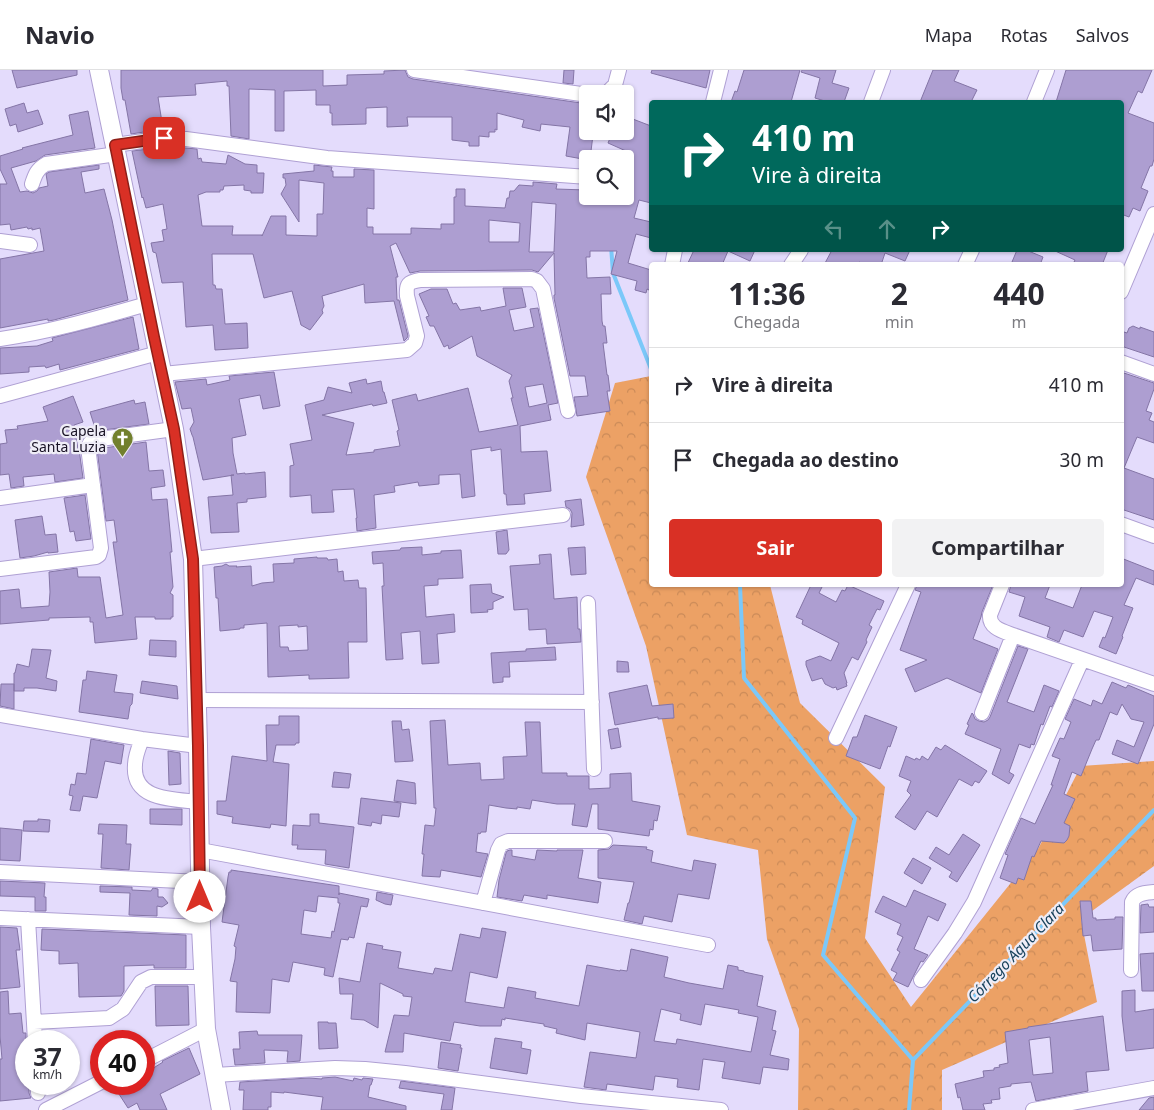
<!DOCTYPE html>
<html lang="pt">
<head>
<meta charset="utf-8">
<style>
	body { margin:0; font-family:"Noto Sans",sans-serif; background:#f2f2f3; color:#2b2b33; height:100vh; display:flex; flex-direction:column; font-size:19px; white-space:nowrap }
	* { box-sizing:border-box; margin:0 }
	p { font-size:16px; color:#7c7c81 }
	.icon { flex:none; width:28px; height:28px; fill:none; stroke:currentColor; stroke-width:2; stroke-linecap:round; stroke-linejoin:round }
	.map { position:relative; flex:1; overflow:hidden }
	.sheet { position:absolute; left:649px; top:192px; width:475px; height:325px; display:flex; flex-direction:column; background:#fff; border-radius:5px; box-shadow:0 1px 4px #0004 }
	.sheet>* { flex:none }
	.top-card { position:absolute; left:649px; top:30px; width:475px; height:152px; border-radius:5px; box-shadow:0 1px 4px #0004; background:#00695c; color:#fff; overflow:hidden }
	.buttons { position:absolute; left:579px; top:15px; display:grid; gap:10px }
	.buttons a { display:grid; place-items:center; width:55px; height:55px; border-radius:5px; background:#fff; box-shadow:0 1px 4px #0004; font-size:25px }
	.speed { position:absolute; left:15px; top:960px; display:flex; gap:10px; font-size:25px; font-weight:700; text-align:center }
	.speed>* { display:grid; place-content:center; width:65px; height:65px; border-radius:50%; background:#fff; box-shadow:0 1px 4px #0004; line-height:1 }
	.speed small { font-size:12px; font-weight:400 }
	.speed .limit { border:8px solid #d22; background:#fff; color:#111 }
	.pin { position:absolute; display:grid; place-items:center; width:42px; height:42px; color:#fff; margin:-21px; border-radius:10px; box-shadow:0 2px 8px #0006 }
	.me { position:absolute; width:55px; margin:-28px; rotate:0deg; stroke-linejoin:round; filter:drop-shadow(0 0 4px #0008) }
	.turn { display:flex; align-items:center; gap:18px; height:105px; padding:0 20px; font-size:22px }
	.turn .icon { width:65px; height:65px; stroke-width:2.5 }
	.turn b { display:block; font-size:35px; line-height:42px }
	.lanes { display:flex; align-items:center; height:48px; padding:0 20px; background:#0003; justify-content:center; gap:25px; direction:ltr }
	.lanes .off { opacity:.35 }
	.eta { display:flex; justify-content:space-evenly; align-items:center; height:85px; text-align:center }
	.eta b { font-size:30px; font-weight:700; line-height:35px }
	.primary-button { display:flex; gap:10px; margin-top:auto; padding:10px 20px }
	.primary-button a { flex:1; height:58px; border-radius:5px; background:#d93025; color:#fff; font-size:20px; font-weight:700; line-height:58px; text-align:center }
	.primary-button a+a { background:#f2f2f3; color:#2b2b33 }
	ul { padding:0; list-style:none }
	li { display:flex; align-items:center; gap:15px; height:75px; padding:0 20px; border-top:1px solid #e1e1e2 }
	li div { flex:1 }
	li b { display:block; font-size:19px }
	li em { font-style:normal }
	header { display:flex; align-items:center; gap:30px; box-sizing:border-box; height:70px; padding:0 25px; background:#fff; border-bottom:1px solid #e1e1e2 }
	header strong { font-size:24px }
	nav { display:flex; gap:28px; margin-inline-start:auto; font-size:18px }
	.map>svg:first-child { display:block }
	.forest { fill:url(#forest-crowns) }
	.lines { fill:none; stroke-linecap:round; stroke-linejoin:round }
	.stream { stroke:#7bc8f9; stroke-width:4 }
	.building { fill:#ad9ed1; stroke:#8475a6; fill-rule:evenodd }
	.minor-casing { stroke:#afa0d3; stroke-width:16 }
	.tertiary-casing { stroke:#afa0d3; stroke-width:20 }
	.minor { stroke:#fff; stroke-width:14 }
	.tertiary { stroke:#fff; stroke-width:18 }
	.route-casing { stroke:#8d1f18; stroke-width:12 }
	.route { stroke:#d93025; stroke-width:9 }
	.labels { text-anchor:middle; stroke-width:4.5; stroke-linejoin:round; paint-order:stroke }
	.poi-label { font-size:14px; fill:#181224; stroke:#efedf7; text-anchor:end }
	.water-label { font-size:15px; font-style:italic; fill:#18425c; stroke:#efedf7 }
</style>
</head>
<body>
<header>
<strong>Navio</strong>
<nav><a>Mapa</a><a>Rotas</a><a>Salvos</a></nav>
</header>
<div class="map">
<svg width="1154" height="1040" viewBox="0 0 1154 1040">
	<defs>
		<pattern id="forest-crowns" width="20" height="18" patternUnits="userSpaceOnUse" patternTransform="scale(1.25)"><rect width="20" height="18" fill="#eca165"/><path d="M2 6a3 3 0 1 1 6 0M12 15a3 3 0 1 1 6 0" fill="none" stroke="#ca8a58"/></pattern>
	</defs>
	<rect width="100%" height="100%" fill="#e4dcfc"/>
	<path class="forest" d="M651,306V515H770L800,633L885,717L865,868L911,937L1038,779L1081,696L1154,691V796L1081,849L1097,932L942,1000V1040H798L799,959L767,869L758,780L687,765L646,576L586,407L615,313Z"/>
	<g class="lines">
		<path class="stream" d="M611,176L613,203L651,299
			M740,515L744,608L855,748L823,885L913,990
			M909,1040L913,990L1154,740"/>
	</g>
	<path class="building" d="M12,0H77V5L17,18Z
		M121,0H323V16L347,15V5L384,4V1L405,0L408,7L413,9L588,34V39L586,38L582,63L593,65L590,89L588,90L566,86L570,57L541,54L540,61L522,57L524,50L497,43V60L495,59V62H489V67L479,66V76H469V72L452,70V47H407L408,56L387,57V37L366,38V54L332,55V43H330V35H316V20L284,21V61H275V20L249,19V69L231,66L229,16H227V11L195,14L196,25L158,27L163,59L131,64L125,30H123L121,18Z
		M564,0H574L573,14L563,13Z
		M652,0H710L706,18L651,3Z
		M744,0H800L791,32H731L735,21L737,22Z
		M802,0H836L832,13L849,18L844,32H828L815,28L820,8L801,2Z
		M933,0H959L954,11L977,20L971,32H920Z
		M1066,0H1152L1142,23L1138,21L1128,43L1154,53V89L1152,96H1150L1141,118L1148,121L1140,141L1133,138L1129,147L1121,144V32H1056Z
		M24,33L27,43L38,40L43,54L18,62L16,54L10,56L5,39Z
		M88,41L95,78L45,85L36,91L11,98L20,122L27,121L33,123L37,121L39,118L48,116L46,104L49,102L99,95V99L81,102L85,123L104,119L112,150L128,230L54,250L48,251V249L0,258V189L44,181L40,158L32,160V158L28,159L27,157L11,160L10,154L0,155V114H7L0,99V86L23,79L22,78L73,65L69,45Z
		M625,46L651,56V133L639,130L634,148L651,152V168L636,164L628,193L651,200V221L647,219L646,223L635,220L637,211L611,204L617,181H590V187H586L587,208L610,207L611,224H601L602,251L603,256H605L607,273H603L607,305H608L610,321H607L610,341L577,346L574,327L588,326L585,306H570L554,228V225H555L554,183L538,202L532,200L420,201L410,203L396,173L390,176L398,207H396L397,230H399L408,266L407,268L404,271L394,231L365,233L364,214L322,226L324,236L322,240L323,243L310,260L301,255L292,221L264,228L253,184H212L213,215H215L216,219H222L225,254L247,253L248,278L215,280L213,255L186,257L183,212L162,213L156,183L153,182L151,173L164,171L162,160L167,159L163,134L146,138L143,127L142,128L132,81L166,77L185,78L197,79L198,89L201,88L202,92L226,94L228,85L245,94L257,95V103H264L263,123H251V121L244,120V115L224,116L223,120H220V122H206L198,125L202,156H233L232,165H262V166L271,146H286V165L317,166V144H323L324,113L299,110V152L281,124L286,115L285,108H283V104L314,101V95L332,97L331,101H333V107H354V99L374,100V139L367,138V157H373V164H411V158L441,159V154H454V127H456V119H465V136L505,138L507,128H509L510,121H514L519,115L533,116V112L557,114L556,119L586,120V121L588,122V126H625V86L626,81L608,73L613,61H625ZM532,132L556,134L554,182H529ZM489,150L520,153L519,172H489Z
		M694,180H755L750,191L728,181L722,195H687Z
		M832,180H910L905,191L885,183L881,195H867L859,192L858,195H824Z
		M1017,180H1026L1043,187L1040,195H1017L1012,192Z
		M1053,180H1108L1102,195H1082L1074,192L1075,190Z
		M503,218H522L526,237L509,240L514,261L534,257L530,239L538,238L558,333L548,335L551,350L520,356L521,382L547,381L551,421L524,424L525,434L507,435L506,424H504L501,379L491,381V377L471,380L475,426L462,428L460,404L439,405V414L419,416L418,412L394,416L395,422L374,425L376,458L357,461L356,448H357L354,419L332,420L334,442L312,443L311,425L290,427V396L294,395L290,374L312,370L305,335L324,330L328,317L352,323L349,313L366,309L367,314L381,311L383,322H384L387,333L373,336L372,334L322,345L354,353L346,385L374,382V380L400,376L397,361L399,360L392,330L416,324L418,331L468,318L479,362L518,355L511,328H513L509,311L512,305L477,286L472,266L449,279L448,275L444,277L434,256H430L426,247L429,246L419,224L431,219H447L453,234L456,233L460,240L480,237L481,241L506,236ZM543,314L547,333L529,337L525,317Z
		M133,247L139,279L60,300L59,294L46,298L45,296L29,297V302L0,304V278L37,276L53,271L52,268Z
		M1133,256L1140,259V257L1154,262V287L1121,276V261L1127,263L1129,258Z
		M274,302L280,336L263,339L260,325L239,329L246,365L232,368L233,383L237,404L245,403V404L265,402L266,427L247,429V432L237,433L239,462L211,463L208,427L233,425L231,405H234L203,410L193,367L192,365L190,359L194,352L191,338L182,339L175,312L206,309L207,315L230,310L229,306Z
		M1124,303L1154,313V319L1146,341L1152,343L1149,350L1154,352V373L1137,367L1124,398L1154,409V450L1121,439V311Z
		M73,326L83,352L74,355L78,379H79L83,408L55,412L54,404L23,407L24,416L11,418L9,404L0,405V374L7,373L5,360L18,359L17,356L48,351L43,337Z
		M134,330L135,334L145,332L149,354L96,361L90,342Z
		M146,372L149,401L163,400L165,416L151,418L152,430L167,429L172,482H170L173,517L170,523L173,525V547H171V549H155V547H135L137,569L95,573L93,552H90V547L49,548V550L0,554V521L19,519L21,538L49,536L50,522L49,502L77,498L78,507H100L106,548L123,545L113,472H117L114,450L106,451L97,379Z
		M85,425L91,469L76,471L74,461L70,462L64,428Z
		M581,429L584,455L571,457L572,443L570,439L566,437L565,431Z
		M42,446L45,465L56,464L58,482L48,483V482L34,486L20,488L15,450Z
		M507,460L509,480L506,484H498L496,462Z
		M422,477V485L441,483V481L461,480L463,508L438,509V515L424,516L426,547L454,544L455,562L437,564L439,593L422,594L420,561L401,563L403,589L386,590L382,516H384L383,493L373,494L372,482L400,480L401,478Z
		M585,477L586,504L571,505L568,478Z
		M551,484L554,529L577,527L578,559H580L581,572L547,574L546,559L529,560L528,539L514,540L510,496L540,494L539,485Z
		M317,487V488H327L328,490L337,489L338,502L343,501L344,511L358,510L359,518H366L367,572H348L349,608L309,609V605L268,607L267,553L244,555V558H240V559L220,561L218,528H216L214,497L222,496L226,494L229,496H237L236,497L251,496L252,516L262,513L274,512L273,494L294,493V489ZM298,555V557L307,556L308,580L289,581L288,577H280L279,556Z
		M1121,488L1154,501V515L1136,508L1124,535L1133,538L1122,566L1123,567L1116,584L1099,577L1103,567L1105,568L1113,547L1094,541L1083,567L1064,560L1059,572L1047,567L1050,557L1019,546L1025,527L1009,522L1011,515H1050L1045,528L1073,538L1082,515H1121Z
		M491,514L492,523L504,527L493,532V539L487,540L488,542L471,543L470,515Z
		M811,515H823L819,523L836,532L842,520L845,521L848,515L884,531L880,540L877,539L869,555L872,557L866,570L867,572L858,590L852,587L844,603L847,613H846L847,616L837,620L836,617L833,618L825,614L822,608L812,611L806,595V591L820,586L831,591L839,573L802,554L803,550L796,547Z
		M917,515H993L982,542L981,547L973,569L998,579L981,623L947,608L915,622L905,599L927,590L900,580L921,522L915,520Z
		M150,570L176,571V587L149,585Z
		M1018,576L1028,579L1007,632L1034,642L1044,615L1059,621L1052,637L1050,636L1043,655L1041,654L1034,675L1031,674L1030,678L1019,674L1009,702L1014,705L1009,714L992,704L1001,679L965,664L969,655L967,654L972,643L973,644L975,649L979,651L984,652L988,650L990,647Z
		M555,577L556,590L509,592L510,607H503V612L493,613L491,583L526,581V579Z
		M32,579L51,580L46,608L57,611L56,621L37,618H24V621H14V603H15L17,594L29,597Z
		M617,591L628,592L629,602H617Z
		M87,601L117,605L114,622L133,624L132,634L130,636L128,649L79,642L83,610H86Z
		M142,611L177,616L178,629L140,623Z
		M1112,612L1126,618L1128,615L1154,626V654L1138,694L1112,684L1117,670L1134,677L1144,652L1131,649L1122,634L1117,645L1110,642L1099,670H1096L1092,679L1081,706L1072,702L1064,724L1075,729L1064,753L1070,756L1069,766L1067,770L1064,773L1041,771L1034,787L1032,786L1024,810L1018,808L1016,814L1000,808L1008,785L1005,784L1021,748L1035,754L1053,715H1051L1060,689L1052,686L1060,668L1064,669L1071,652L1065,649L1074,629L1091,636L1093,630L1102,634Z
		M1,614H14V639L0,636Z
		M647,615L652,636L673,634L674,648L658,649V647L615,655L609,623Z
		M865,645L897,657L890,677L888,676L880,699L846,686L853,667H857Z
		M279,646H299V673H296L295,675H276L273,692L289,694L286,756L271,754L270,758L232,753L233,747L217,744V731H226L232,686L267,691L266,655H279Z
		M445,650L448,695L480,693L481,710L504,709L503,687L527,686L525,652H540L542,703H567V706H589V719L610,718V704L631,703L632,731L660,736L657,751L654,750L653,760L650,759L649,766L598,759V734H592L587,757L572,755L575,734H557L532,730L530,739L517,737V739L506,738L489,735L486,762H481L480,764L478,763L476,782L488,784L481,807L441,800L440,807L422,806L424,784H422L425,755L434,756L436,738H434L430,651Z
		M392,651H401L402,660L409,659L413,691L395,692Z
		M618,658L621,677L611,679L608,660Z
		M91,669L124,675L121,694L105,691L97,728L83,726L80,741L70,740L73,726L69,725L71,714L75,715L77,703L86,704Z
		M945,675L987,701L979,713L975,711L972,716L959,709L937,747L927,741L915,760L895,747L911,725L907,721L911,711L899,706L906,686L915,690L916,688L920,690L922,686L928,690L936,677L941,680Z
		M168,681L180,683L181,714L169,715Z
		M334,702L351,704L349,718L332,717Z
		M397,710L415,713L416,734L394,731Z
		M361,728L401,733L399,747L382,745L381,754L372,752L371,756L358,754Z
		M150,739H182V755L150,754Z
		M310,744H319V753L354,757L349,798L325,794L326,780L297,779L298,775H292L293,755L310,756Z
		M38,749L50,750L49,762L23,761L24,751H38Z
		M99,754L127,755L126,774H131L129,800L101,798L103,764H98Z
		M0,758L22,760L20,791L0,790Z
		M963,764L980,775L957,812L949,807L952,802L929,788L936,777L949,785Z
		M613,775L647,777L646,779L653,781L651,792L692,801L694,790L716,794L709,829L678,824L672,852L644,846L642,854L624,850L628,833H629L634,812L598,808V780L609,779Z
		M510,780H512V786L535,790L537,780L557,781V780H583L578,808L601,812L598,833L547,825V829L524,825L522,831L497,827L499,810L506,783L507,781Z
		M913,788L931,798L922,814L904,803Z
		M231,800L339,816V825V823L369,829L367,837L361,836L354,868L349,867L348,870L341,869L333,907L324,905L325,898L293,892L289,912L272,909L270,943L236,942L237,912L230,911L235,889L236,877L234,876L239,855L222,852L228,807L229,802H231ZM318,826L338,828V833H340L334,862L332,861L331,868L301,864L304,840L316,842Z
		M0,811L45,813L44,827H46V841H35V827L0,826Z
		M100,816L132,817V820L151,821L153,818L158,819V827H163L168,833L162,837L157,836V846L129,845L130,823L100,822Z
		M914,820L946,834L938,851L928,846L914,879L928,885L923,892L921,891L908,917L893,910L897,903L891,900L900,882L897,880L903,867L897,864L901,854L875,842L883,826L906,837Z
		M377,822L393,825L391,835L385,834L376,830Z
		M1080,831H1091L1093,848H1096V850L1115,849V847H1123L1122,879L1093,881L1091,865L1083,866Z
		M1148,834L1149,837H1154V862L1140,863L1141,835Z
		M0,857L17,858L20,880H16L20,917L0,919Z
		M482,858L506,862L497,908L470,902L465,932L504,938L508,917L536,922L535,928L579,936L587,895L620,901V900L627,901L631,879L668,887L664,907L689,913L723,919L728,895L738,897V900L744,901V902L763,906L757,936L776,941L772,960L776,961L770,985L789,989L788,1000L763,997L760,1014L722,1008L725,992L703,989L699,1020L677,1017L678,1009L655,1006L653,1020L607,1014L606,1020L584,1017L590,982L636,988L640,962L587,953L585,970L556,963L557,959L544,956V954L505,948V950L502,949L501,956H480L454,952L450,971L404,963L403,982H385L394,945L409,946L412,927L403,926V924L380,913L378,958L364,950L351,949L353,924H340L339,908L360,912L367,873L383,876L382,879L401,882L398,898L433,904L435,898L452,901L460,864L480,868ZM705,934L739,940L738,943L758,947L751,982L677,969L676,974L654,971L661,939L681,944L680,950L701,955Z
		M42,859L186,865V898H154V895L124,896V921L121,926L79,927L78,893L59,894V881L41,880Z
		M1154,883V921H1142L1140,884Z
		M155,916H188L189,955L156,956Z
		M1135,920V942L1154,939V978L1126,981L1122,946V921Z
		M8,921L9,944L21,943L23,963H26V1014H29V1023L31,1028L0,1031V989H2L0,966V922Z
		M1103,946L1109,1000L1086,1002L1088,1021L1036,1031L1031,1012L1011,1014V1016L999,1018L1000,1029L991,1030L992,1033L983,1034L985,1040H963L960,1027L958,1028L955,1014L984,1007L983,1001L994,1000V998L1000,997L999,995L1008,993L1005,962L1028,958V957ZM1050,967L1053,1003L1033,1005L1029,970Z
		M318,952H328V953H336L338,978L319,979Z
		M257,961L258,965H302L300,991L287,992L288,981L264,980L265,993L235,995L233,979H240L239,962Z
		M495,968L522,972L521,978L531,980L527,1004L490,998Z
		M441,972L461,975L460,978H462L458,1001L438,998Z
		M189,978L200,1004L160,1024L167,1040H140L137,1033L128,1038L117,1021L128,1014H144V1004L163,992L162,991Z
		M335,1007L353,1011L354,1008L362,1010L363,1008L373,1009L371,1015H370L368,1027L406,1036V1040H321L323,1027L284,1022V1023L271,1022V1037H268V1040H243L244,1020H239L240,1012L309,1008L322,1009V1008Z
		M401,1011L455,1018L452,1040H441L444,1024L399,1018Z
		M1154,1027V1040H1139L1149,1028Z"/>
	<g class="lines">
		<defs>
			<path id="minor" d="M414,0L588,25
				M606,24L615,15L619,0
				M713,32L721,0
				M871,32L883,0
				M1034,32L1047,0
				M115,75L164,68L186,69L327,88L588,107
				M32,114C35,105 37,99 46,94L117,84
				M0,171L30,175
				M672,195L675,180
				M791,195L801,180
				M965,195L972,180
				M1121,222L1154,144
				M0,269C51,262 98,248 147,234
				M1121,292L1154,304
				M163,304L407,280L415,273L417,266L407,226C406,214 408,212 420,210L532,209L537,211L543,219L568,341
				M0,326L158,283
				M0,428L93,415
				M1121,454L1154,466
				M193,489L563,445
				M0,499L96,487L99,485L101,478L88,377L90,373L93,370L174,359
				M1002,515L990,545C989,558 1002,561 1013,565L1154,614
				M588,533L594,699
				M197,630L592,632
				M982,643L1013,565
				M0,645L142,669L198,676
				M836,668L908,515
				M142,669C139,677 135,686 135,695C132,731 174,729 199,732
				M200,780L708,875
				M0,802L200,812
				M483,833L498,780L501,774L508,771H605
				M0,848L201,857
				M28,849L35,971
				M1131,900L1132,832C1136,823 1145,823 1154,822
				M921,910L955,863L974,832L1082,590
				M34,952L109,948L123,939L141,912L151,907H204
				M144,991L206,959
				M215,1005L335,998L365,999L405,1003L581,1026L721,1040
				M38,1014V1023
				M46,1040L101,1012
				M1033,1040L1154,1018"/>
			<path id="tertiary" d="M99,0L174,359L193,489L198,676L201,857L206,959L221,1040"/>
		</defs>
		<use href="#minor" class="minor-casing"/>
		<use href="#tertiary" class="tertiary-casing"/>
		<use href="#minor" class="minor"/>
		<use href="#tertiary" class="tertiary"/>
	</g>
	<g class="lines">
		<defs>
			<path id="route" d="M164,68L115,75L154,267L174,359L193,489L198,676L200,827"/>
		</defs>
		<use href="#route" class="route-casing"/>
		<use href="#route" class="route"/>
	</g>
	<defs>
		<symbol id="church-pin" viewBox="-11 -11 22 30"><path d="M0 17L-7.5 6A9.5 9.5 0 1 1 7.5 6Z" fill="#72802d" stroke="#efedf7"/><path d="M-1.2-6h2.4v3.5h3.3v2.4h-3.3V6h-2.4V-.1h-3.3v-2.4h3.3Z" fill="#fff"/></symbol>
	</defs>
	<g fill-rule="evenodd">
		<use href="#church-pin" x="110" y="356" width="25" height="34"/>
	</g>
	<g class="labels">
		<g class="poi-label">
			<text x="106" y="366">Capela<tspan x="106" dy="16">Santa Luzia</tspan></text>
		</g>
		<g class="water-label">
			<text transform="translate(1016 883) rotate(-46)" y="5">Córrego Água Clara</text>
		</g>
	</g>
</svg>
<div class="buttons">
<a><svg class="icon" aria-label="sound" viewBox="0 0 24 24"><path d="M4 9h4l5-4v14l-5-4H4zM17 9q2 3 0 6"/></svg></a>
<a><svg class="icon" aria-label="search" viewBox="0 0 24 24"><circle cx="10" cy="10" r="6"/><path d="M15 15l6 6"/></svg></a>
</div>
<div class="speed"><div>37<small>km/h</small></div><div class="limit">40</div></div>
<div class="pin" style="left:164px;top:68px;background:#d93025"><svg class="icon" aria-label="arrive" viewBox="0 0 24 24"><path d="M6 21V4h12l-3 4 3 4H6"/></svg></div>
<svg class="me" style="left:200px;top:827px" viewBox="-20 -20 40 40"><circle r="19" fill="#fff"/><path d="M0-13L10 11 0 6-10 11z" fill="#d93025"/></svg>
<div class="top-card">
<div class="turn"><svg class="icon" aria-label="right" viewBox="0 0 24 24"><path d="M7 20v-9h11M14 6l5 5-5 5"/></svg><div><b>410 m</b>Vire à direita</div></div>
<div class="lanes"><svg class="icon off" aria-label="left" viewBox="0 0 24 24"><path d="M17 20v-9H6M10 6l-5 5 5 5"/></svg><svg class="icon off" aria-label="ahead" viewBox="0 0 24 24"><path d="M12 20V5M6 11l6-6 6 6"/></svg><svg class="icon" aria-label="right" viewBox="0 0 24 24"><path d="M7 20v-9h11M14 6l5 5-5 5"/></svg></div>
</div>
<section class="sheet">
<div class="eta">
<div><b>11:36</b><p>Chegada</p></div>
<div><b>2</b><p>min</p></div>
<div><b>440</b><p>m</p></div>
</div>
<ul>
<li><svg class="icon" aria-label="right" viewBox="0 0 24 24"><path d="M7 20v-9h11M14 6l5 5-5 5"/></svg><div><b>Vire à direita</b></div><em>410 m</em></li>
<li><svg class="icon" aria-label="arrive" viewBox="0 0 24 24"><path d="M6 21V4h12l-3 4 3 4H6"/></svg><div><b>Chegada ao destino</b></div><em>30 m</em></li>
</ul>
<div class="primary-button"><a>Sair</a><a>Compartilhar</a></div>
</section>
</div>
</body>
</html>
